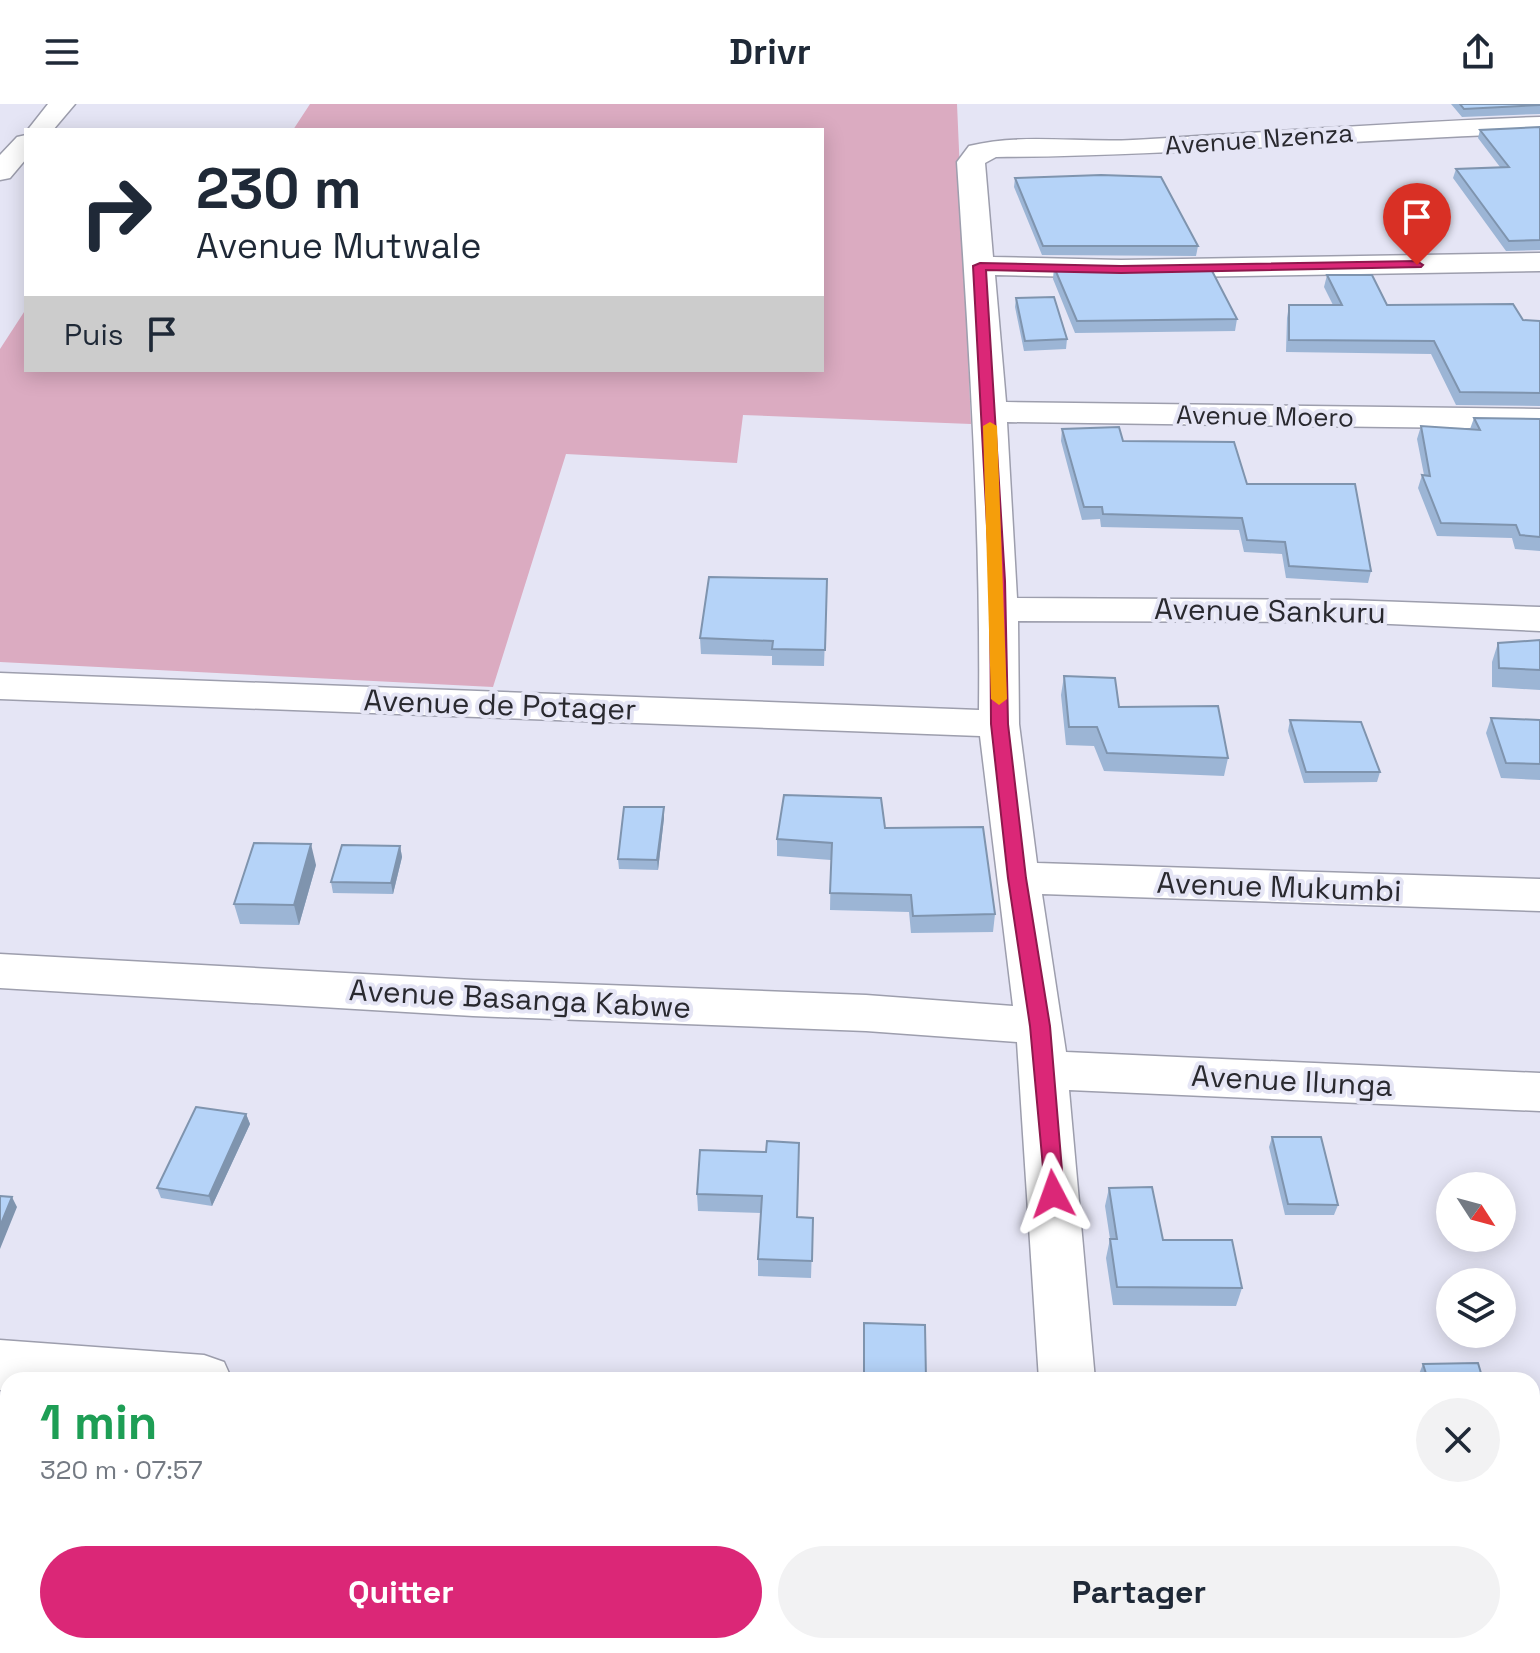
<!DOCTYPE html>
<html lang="fr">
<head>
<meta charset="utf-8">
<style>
	body { margin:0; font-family:"Space Grotesk",sans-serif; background:#f2f2f3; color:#1f2937; height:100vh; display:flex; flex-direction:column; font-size:30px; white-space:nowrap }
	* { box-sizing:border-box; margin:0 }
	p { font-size:26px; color:#747a83 }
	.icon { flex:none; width:44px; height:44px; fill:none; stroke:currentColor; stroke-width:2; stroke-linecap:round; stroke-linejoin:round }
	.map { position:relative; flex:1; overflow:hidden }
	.sheet { position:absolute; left:0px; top:1268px; width:1540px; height:282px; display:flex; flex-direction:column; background:#fff; border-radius:24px 24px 0 0; box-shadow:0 4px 20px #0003 }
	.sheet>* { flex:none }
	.guide { position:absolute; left:24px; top:24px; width:800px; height:244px; border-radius:0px; box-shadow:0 4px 20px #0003; background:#fff; color:#1f2937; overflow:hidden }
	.needle { width:52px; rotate:126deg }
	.tools { position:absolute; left:1436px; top:1068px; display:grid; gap:16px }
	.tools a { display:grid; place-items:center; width:80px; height:80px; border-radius:50%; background:#fff; box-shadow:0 4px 20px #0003; font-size:40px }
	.pin { position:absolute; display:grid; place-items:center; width:68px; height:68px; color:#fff; margin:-82px -34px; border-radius:50% 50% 50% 0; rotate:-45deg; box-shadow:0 0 8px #0007 }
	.pin .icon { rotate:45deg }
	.me { position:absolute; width:88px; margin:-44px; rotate:356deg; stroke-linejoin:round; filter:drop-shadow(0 0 6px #0008) }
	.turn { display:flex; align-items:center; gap:28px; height:168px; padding:0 40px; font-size:36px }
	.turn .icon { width:104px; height:104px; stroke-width:2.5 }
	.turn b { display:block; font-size:56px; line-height:68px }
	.then { display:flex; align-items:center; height:76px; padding:0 40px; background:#0003; gap:16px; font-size:30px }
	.round { display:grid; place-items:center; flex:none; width:84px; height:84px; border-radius:42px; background:#f2f2f3 }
	.summary { display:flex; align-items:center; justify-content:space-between; height:136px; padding:0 40px }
	h1 { font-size:48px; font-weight:800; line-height:60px; color:#1e9e55 }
	.button { display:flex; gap:16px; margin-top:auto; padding:16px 40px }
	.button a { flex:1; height:92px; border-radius:48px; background:#db2777; color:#fff; font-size:32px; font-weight:800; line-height:92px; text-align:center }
	.button a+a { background:#f2f2f3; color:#1f2937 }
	header { display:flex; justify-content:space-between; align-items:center; height:104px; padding:0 40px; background:#fff; font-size:36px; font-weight:800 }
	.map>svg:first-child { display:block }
	.green { fill:#dbabc1 }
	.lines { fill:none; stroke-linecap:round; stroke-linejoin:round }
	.minor-casing { stroke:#9d9ead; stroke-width:3 }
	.minor { fill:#fff; fill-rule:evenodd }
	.wall { fill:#9cb5d5 }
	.shaded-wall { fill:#7f94ae }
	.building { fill:#b5d3f8; stroke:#7f94ae; stroke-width:2 }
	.route { fill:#db2777; stroke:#8e194d; stroke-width:2 }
	.slow { fill:#f59e0b }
	.labels { text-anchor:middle; stroke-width:8; stroke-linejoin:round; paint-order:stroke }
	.far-street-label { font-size:26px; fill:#29292f; stroke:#e5e5f5 }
	.street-label { font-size:30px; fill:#29292f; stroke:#e5e5f5 }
</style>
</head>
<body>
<header><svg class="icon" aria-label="menu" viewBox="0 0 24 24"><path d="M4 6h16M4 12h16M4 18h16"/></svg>Drivr<svg class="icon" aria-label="share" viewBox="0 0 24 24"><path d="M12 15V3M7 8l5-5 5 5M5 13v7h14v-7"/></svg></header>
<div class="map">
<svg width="1540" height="1549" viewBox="0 0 1540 1549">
	<rect width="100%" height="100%" fill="#e5e5f5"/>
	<path class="green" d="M310,0H957L971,320L743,311L737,359L566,350L493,583L0,558V245L26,205V266H822V26H293Z"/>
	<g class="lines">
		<defs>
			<path id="minor" d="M48,0H75L53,26L26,28Z
				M1540,13V29C1358,35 1178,52 996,53L985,59L993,153L1121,156L1540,149V167L1121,174L995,171L1006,298L1540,305V325L1007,318L1017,494L1347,496L1540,503V527L1347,518L1018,517L1019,620L1037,759L1540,775V807L1042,790L1066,948L1540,969V1007L1069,986L1095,1276H1039L1017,938L866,927L473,912L0,884V850L473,876L866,891L1013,902L980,632L0,595V569L979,606C981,423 969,241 957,58L969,42C1022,29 1079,39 1133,36C1269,28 1404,18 1540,13Z
				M26,31V55L10,74L0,76V51L17,33Z
				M0,1236L204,1251L224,1258L232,1276H8V1286H0Z
				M1532,1386L1540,1387V1443L1532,1442Z
				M1053,1542H1115L1116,1549H1054Z"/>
		</defs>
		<use href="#minor" class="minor-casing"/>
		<use href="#minor" class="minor"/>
	</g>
	<path class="wall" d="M1451,0H1540V10L1462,13Z
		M1540,23V146L1506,147L1453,74L1456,65L1500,63L1478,34L1480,26Z
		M1015,74L1198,142L1196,152L1042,151L1014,83Z
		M1054,163L1237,215L1235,227L1075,229L1053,175Z
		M1327,171L1387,201L1523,216L1540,217V302L1456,301L1431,250L1286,248L1287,214L1289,201H1333L1324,183Z
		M1016,194L1067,235L1066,245L1024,247L1015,203Z
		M1474,314L1540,315V447L1515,445L1512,434L1437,432L1418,384L1422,371H1424L1417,335L1421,322L1470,325Z
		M1062,325L1123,337L1247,380L1371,467L1368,479L1286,474L1282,450L1244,448L1239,426L1101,423L1100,415L1082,416L1061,337Z
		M827,475L824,562L772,561V552L701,550L700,534Z
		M1540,536V586L1492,583V558L1498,539Z
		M1064,572L1119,603L1228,654L1224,672L1104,667L1094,642L1066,641L1061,591Z
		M1491,614L1540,616V676L1501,674L1486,629Z
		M1290,616L1380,668L1377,678L1304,679L1288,627Z
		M664,703V714L658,766L619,765L618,755Z
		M885,724L995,810L993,828L911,829L909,808L830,806L831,756L777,752V735Z
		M400,742L402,753L393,790L333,789L331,778Z
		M316,761L299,821L240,820L234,800Z
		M246,1010L250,1020L212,1102L161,1094L157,1084Z
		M1272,1033L1338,1101L1334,1111H1285L1269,1043Z
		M700,1046L797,1113L813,1114L811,1174L758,1172V1155L761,1109L698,1107L697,1090Z
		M1109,1084L1163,1136L1242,1184L1236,1202L1113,1201L1106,1154L1110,1135L1105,1102Z
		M1423,1260L1483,1276H1420L1419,1270Z
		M1532,1470L1540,1484V1546L1515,1548L1513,1542H1532Z
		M1279,1542H1322L1323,1549H1280Z"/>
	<path class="shaded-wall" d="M664,703V714L658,766L657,756Z
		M311,740L316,761L299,821L294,801Z
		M400,742L402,753L393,790L391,779Z
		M246,1010L250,1020L212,1102L209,1092Z
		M12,1093L17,1103L0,1145V1122Z
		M291,1542H297L295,1549H289Z"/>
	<path class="building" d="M1460,0H1540V1L1464,5Z
		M1540,23V136L1509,137L1456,65L1509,63L1480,26Z
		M1101,71L1161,73L1198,142H1043L1015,74Z
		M1054,163H1210L1237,215L1077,217Z
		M1327,171H1372L1387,201L1513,200L1523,216L1540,217V289L1460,288L1434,237L1289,236V201H1342Z
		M1054,193L1067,235L1025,237L1016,194Z
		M1474,314L1540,315V433L1520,431L1516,421L1441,419L1422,371L1430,372L1421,322L1480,326Z
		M1119,323L1123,337L1234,338L1247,380H1355L1371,467L1289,462L1285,438L1247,436L1242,414L1103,410L1102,403H1084L1062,325Z
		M709,473L827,475L825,546L772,545L773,537L700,534Z
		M1540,536V566L1499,564L1498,539Z
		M1064,572L1115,574L1119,603L1218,602L1228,654L1107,649L1097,623H1069Z
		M1491,614L1540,616V660L1506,659Z
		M1290,616L1361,618L1380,668H1306Z
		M784,691L881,694L885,724L983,723L995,810L913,812L911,791L830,789L832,739L777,735Z
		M624,703H664L657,756L618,755Z
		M254,739L311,740L294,801L234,800Z
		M342,741L400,742L391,779L331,778Z
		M196,1003L246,1010L209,1092L157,1084Z
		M1272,1033H1321L1338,1101L1288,1100Z
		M767,1037L799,1039L797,1113L813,1114L812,1157L758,1155L762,1092L697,1090L700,1046L766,1048Z
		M1152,1083L1163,1136H1232L1242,1184L1117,1183L1110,1135H1117L1109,1084Z
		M0,1092L12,1093L0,1122Z
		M864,1219L925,1221L926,1276H864Z
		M1478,1259L1483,1276H1428L1423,1260Z
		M1532,1470H1534L1540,1484V1537L1532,1538Z
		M217,1542H291L289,1549H215Z
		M1284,1542H1322L1323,1549H1285Z"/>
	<path class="route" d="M1417,157L1423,161L1421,163L1121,169L986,166L1005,477L1008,620L1026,774L1050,922L1064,1090L1061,1096H1046L1030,922L1008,774L991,620L990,477L973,162L980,159L1121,162Z"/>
	<path class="slow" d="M990,318L997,322L1007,595L999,601L991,595L983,322Z"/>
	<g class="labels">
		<g class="far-street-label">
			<text transform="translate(1259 35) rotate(-4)" y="9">Avenue Nzenza</text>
			<text transform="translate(1265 312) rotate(1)" y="9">Avenue Moero</text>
		</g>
		<g class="street-label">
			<text transform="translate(1270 507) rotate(1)" y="10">Avenue Sankuru</text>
			<text transform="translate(500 601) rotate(2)" y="10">Avenue de Potager</text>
			<text transform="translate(1279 783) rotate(2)" y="10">Avenue Mukumbi</text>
			<text transform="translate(520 895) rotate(3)" y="10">Avenue Basanga Kabwe</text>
			<text transform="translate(1292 977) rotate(3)" y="10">Avenue Ilunga</text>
		</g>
	</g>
</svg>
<div class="tools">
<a><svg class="needle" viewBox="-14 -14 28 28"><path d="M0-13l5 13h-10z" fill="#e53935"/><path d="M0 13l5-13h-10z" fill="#747a83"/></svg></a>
<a><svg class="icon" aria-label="layers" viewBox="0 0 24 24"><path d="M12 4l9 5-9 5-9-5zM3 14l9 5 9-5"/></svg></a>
</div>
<div class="pin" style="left:1417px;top:161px;background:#d93025"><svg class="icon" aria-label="arrive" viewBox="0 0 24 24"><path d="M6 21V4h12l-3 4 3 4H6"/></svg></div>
<svg class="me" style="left:1053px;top:1090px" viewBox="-20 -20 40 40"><path d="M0-17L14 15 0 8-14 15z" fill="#db2777" stroke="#fff" stroke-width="4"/></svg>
<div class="guide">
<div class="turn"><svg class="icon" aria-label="right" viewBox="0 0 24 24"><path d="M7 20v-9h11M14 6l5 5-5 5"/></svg><div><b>230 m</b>Avenue Mutwale</div></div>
<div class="then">Puis<svg class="icon" aria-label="arrive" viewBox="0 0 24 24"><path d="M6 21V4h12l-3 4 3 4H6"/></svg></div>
</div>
<section class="sheet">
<div class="summary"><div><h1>1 min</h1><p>320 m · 07:57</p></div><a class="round"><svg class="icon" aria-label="close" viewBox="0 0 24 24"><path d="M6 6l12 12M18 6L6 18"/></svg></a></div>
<div class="button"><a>Quitter</a><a>Partager</a></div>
</section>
</div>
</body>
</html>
